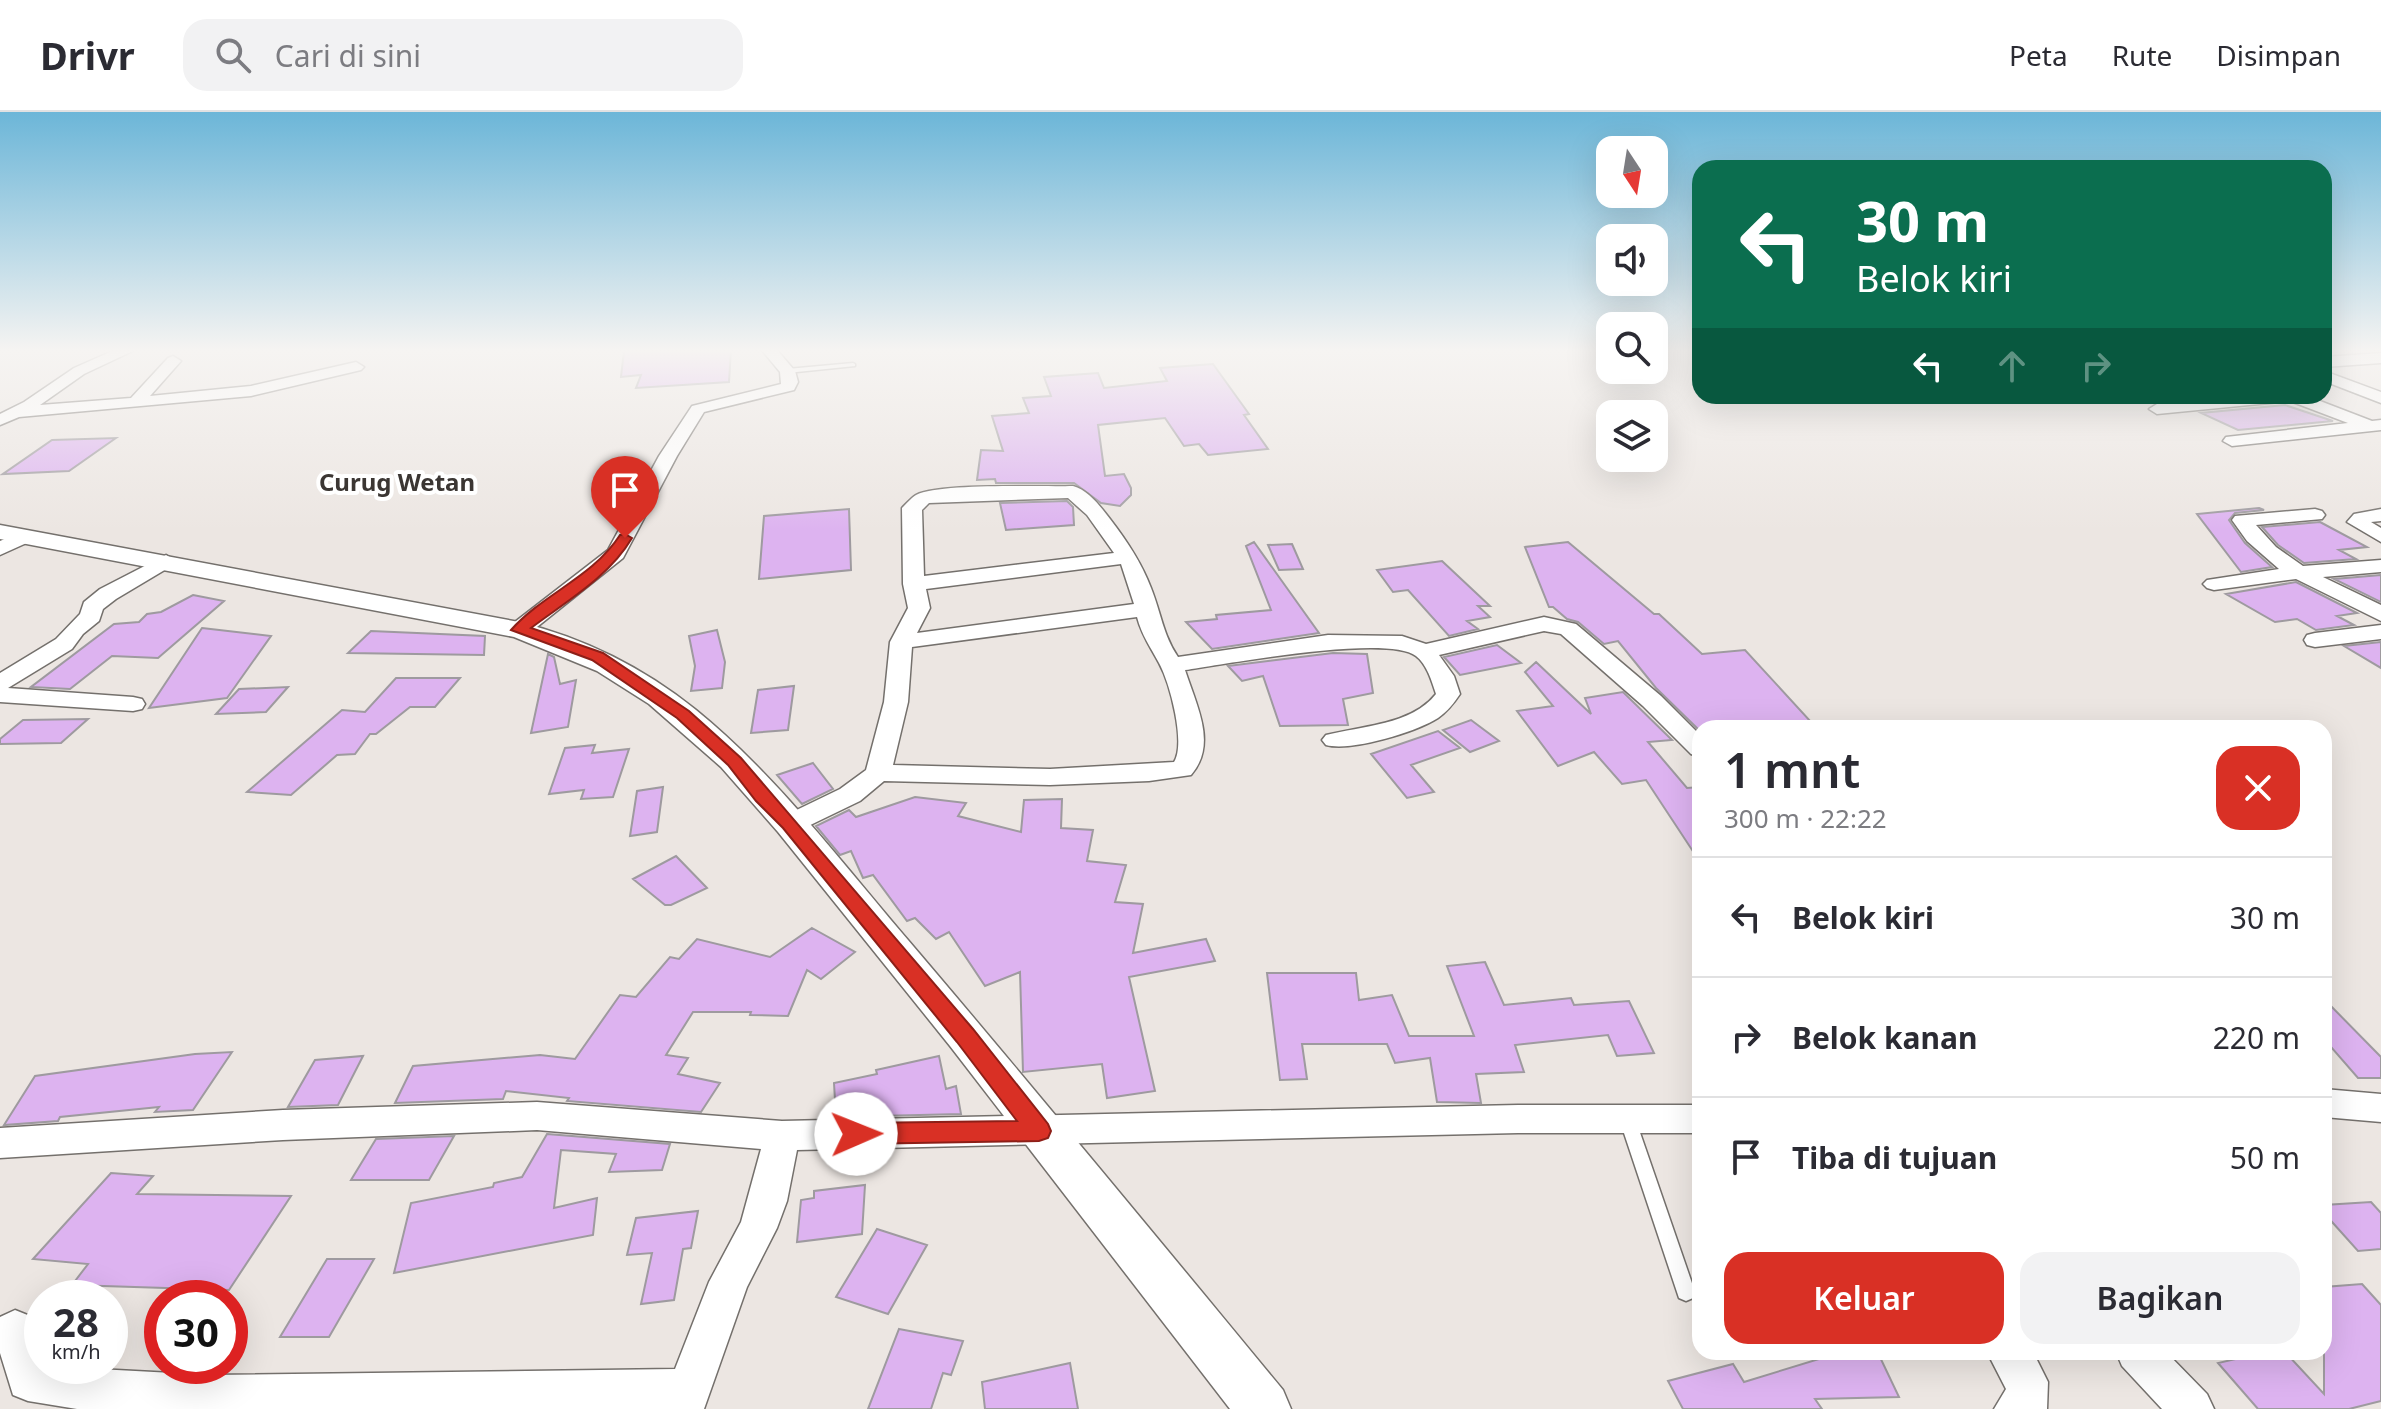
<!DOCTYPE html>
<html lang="id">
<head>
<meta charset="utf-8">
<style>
	body { margin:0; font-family:"Noto Sans",sans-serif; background:#f2f2f3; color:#2b2b33; height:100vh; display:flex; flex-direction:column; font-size:30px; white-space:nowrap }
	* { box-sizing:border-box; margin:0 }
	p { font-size:26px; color:#7c7c81 }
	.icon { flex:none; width:44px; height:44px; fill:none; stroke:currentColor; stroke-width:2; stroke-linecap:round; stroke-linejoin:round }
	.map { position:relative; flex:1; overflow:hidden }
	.drawer { position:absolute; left:1692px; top:608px; width:640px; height:640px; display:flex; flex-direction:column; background:#fff; border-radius:24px; box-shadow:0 8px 32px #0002 }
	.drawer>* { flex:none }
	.banner { position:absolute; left:1692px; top:48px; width:640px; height:244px; border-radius:24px; box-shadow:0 8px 32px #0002; background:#0b6e4f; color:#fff; overflow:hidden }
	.needle { width:52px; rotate:168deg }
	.tools { position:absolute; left:1596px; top:24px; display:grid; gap:16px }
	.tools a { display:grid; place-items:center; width:72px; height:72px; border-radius:16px; background:#fff; box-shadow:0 8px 32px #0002; font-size:40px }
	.speed { position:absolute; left:24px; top:1168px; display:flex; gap:16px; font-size:40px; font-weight:700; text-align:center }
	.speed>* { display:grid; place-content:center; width:104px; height:104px; border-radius:50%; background:#fff; box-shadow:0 8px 32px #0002; line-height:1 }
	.speed small { font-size:20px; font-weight:400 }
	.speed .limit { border:12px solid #d22; background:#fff; color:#111 }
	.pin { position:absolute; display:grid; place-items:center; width:68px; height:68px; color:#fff; margin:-82px -34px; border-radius:50% 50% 50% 0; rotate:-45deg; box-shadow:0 0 8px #0007 }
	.pin .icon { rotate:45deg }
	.me { position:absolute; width:88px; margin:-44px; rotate:89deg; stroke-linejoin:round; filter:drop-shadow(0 0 6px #0008) }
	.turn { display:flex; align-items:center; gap:28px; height:168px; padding:0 32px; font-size:36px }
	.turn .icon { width:104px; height:104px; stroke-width:2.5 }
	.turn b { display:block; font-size:56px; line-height:68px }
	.lanes { display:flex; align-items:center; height:76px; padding:0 32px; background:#0003; justify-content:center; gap:40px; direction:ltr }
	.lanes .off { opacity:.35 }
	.round { display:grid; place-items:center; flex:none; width:84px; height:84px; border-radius:24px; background:#f2f2f3 }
	.headline { display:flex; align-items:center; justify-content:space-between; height:136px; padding:0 32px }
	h1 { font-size:48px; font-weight:600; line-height:60px }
	.primary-button { display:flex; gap:16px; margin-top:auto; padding:16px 32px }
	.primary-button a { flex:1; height:92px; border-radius:24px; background:#d93025; color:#fff; font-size:32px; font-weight:600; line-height:92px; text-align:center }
	.primary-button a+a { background:#f2f2f3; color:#2b2b33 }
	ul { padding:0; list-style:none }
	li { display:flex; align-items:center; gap:24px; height:120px; padding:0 32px; border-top:2px solid #e1e1e2 }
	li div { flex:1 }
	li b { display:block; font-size:30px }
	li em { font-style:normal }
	header { display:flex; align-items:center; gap:48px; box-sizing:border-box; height:112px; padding:0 40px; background:#fff; border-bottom:2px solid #e1e1e2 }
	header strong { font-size:38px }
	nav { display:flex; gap:44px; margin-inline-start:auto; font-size:28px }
	.search { width:560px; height:72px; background:#f2f2f3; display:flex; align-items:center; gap:20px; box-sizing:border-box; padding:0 28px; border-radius:24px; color:#7c7c81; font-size:30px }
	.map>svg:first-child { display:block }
	.building { fill:#ddb3f0; stroke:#9e9a9f; stroke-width:2 }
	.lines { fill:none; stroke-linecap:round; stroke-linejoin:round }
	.service-casing { stroke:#74706c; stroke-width:3 }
	.minor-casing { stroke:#74706c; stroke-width:3 }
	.tertiary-casing { stroke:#74706c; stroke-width:3 }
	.service { fill:#fff; fill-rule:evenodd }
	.minor { fill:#fff; fill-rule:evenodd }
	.tertiary { fill:#fff; fill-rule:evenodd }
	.route { fill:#d93025; stroke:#8d1f18; stroke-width:2 }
	.labels { text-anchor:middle; stroke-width:8; stroke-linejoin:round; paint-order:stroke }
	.far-quarter-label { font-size:24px; font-weight:bold; fill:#3b3633; stroke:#fff }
</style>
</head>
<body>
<header>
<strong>Drivr</strong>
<div class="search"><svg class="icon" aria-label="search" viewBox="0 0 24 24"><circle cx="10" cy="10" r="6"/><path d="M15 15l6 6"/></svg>Cari di sini</div>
<nav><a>Peta</a><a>Rute</a><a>Disimpan</a></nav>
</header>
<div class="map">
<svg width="2381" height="1297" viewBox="0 0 2381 1297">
	<rect width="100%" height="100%" fill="#ece6e2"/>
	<path class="building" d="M644,237H731L729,270L636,276L641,263L621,265L624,239Z
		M1213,252L1249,302L1244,303L1268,337L1208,343L1199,332L1184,334L1165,306L1098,313L1105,364L1124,362L1131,376V383L1120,394L1101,391L1074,371H996L995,367L977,368L981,338L1003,339L992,304L1029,301L1023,286L1051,284L1044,265L1098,261L1104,276L1167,269L1160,256Z
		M2285,293L2333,309L2238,318L2201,301Z
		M116,326L69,359L3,362L52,328Z
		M1067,389L1073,395L1074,413L1006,418L1000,391Z
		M2259,396L2264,398L2235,401L2229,408L2245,431L2272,455L2241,460L2197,402Z
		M849,397L851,458L759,467L764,404Z
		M2320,410L2367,435L2339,438L2356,447L2304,451L2278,433L2262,415Z
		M1254,430L1319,521L1212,537L1186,510L1217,507L1216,503L1271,498L1246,434Z
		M1568,430L1654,502H1659L1702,542L1745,538L1812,611L1761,613L1763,616H1700V619L1656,576L1618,529L1604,532L1578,510L1567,507L1553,495H1549L1525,435Z
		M1292,432L1303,457L1279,458L1268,433Z
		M1442,449L1490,494H1478L1490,505L1467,509L1478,517L1449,524L1408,478L1393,480L1377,458Z
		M2381,463V490L2334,467Z
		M2296,470L2357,501L2337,504L2354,513L2316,518L2297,507L2275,510L2226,482Z
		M193,483L224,489L158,546L112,544L70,577L31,575L114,512L139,510L147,502L161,500Z
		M202,516L271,524L227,586L149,596Z
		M717,518L725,550L722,576L691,579L695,554L689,524Z
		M371,519L485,524L484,543L348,541Z
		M2381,530V556L2344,534Z
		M1497,533L1521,551L1460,563L1444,545Z
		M1333,541L1367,542L1373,581L1343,587L1348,613L1280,614L1263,564L1242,569L1228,554Z
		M548,542L554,545L560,572L576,568L568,615L531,621Z
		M1536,550L1591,602L1585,586L1623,580L1672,628L1648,630L1687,676L1700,675V750L1646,668L1622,672L1594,640L1558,654L1517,599L1553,594L1525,560Z
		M396,566H460L435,595H410L376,622H370L355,642L337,643L291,683L247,680L342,598L365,600Z
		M794,574L788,618L751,621L758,578Z
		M288,575L266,600L216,602L239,577Z
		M88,607L61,631L0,632V627L23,608Z
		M1471,608L1499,629L1470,640L1443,618Z
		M1438,619L1460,636L1411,653L1434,680L1407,686L1371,642Z
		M595,633L592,641L629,637L613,685L581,687L584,678L549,682L565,636Z
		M813,651L833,677L802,692L777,663Z
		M663,675L657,720L630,724L637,679Z
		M915,685L966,691L958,704L1021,720L1024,688L1062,687L1061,716L1093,718L1087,749L1126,753L1115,790L1143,792L1133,841L1206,827L1215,849L1129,865L1155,979L1107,986L1102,952L1023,960L1020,860L985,874L949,820L936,827L915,806L907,809L873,763L863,766L851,739L840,743L816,714L849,698L856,705Z
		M676,744L707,776L671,793H665L633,767Z
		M812,816L855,840L821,867L807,858L788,904L750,903L751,900H693L666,943L688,946L678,962L720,971L701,1000L567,989L569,986L506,979L503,987L395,991L413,954L540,943L575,947L620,883L636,885L670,845L679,847L697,827L770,845Z
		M1485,850L1504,893L1571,886L1574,893L1629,889L1654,941L1617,944L1608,923L1515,933L1524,960L1476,962L1481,991L1437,990L1430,946L1395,951L1387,932H1302L1307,967L1280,968L1267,861H1356L1359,888L1392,883L1409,924H1474L1447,854Z
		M2324,887L2381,945V966H2358L2324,927Z
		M232,940L193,998L155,1000L159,995L60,1005L58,1009L4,1013L35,964L195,942Z
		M363,944L338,993L288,995L315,948Z
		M939,944L946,977L956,974L961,1002L836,1005L834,971L877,962L876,958Z
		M547,1022L670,1032L662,1058L609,1060L616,1042L561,1038L554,1096L597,1086L593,1123L394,1161L411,1091L493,1075L494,1071L522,1065Z
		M454,1024L429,1068H351L376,1027Z
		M111,1061L153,1064L137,1082L291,1084L229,1178L72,1173L88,1152L33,1147Z
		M865,1073L862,1122L797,1130L801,1088L814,1086V1079Z
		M2371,1090L2381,1101V1137L2358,1139L2324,1101V1093Z
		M698,1099L691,1136L683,1137L674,1188L641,1192L652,1141L627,1143L636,1106Z
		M877,1117L927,1133L888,1202L836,1185Z
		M327,1147H374L329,1225H280Z
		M2362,1172L2381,1193V1289L2349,1297H2258L2218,1251L2266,1240H2285L2324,1282V1175Z
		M899,1217L963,1229L951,1263L943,1261L931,1297H868Z
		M1878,1241L1899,1285L1815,1287L1822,1297H1683L1668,1269L1733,1252L1744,1270L1832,1243Z
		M1070,1251L1078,1297H985L982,1270Z"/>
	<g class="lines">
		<defs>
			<path id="service" d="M853,251L855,252V254L787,261L783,259L787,257Z
				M1628,1002L1634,1004L1636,1009L1695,1180L1693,1186L1686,1189L1679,1186L1620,1009L1622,1004Z"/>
			<path id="minor" d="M117,237H137L84,262L40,293L131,286L168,246L173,244L181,249L150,284L251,274L356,250L364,255L361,258L251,284L19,305L0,313V302L24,290L74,256Z
				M761,237H776L795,259L798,270L794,278L704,300L677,344L623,446L527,523H511L508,518L511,513L608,438L659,344L692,294L781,272L780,260Z
				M2381,241V251L2324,255V245Z
				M2324,259L2381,280V291L2324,269Z
				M2242,284H2307L2372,309L2381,308V318L2232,334L2223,329L2226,325L2348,311L2290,289L2157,302L2149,297L2157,292Z
				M1073,374C1088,378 1101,395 1110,407C1127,429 1141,450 1151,476C1161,501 1163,523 1178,545L1328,523L1402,524L1426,532L1544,505L1576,512L1661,584L1700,623V645L1691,642L1643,594L1561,522L1544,519L1439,543L1454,564L1460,582C1454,591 1448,599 1438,606C1416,620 1351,640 1326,633L1322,628L1326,623C1361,614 1412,613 1436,582C1432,570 1427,552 1416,544C1387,522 1226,552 1185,558C1196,593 1218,632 1191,663L1149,669L1050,673L884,669L860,689L800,718L790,721L780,718L776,712L780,706L840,677L866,658L884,590L890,530L908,496L903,472L902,396C906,392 911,386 916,383C940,371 1041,375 1073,374ZM1068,386L1087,403L1114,441L924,464L922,398L929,391ZM1121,452L1134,492L917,521L930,496L926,477ZM1137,505C1142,524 1150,534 1159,551C1170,571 1186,631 1174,650L1050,657L893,653L908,590L912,535Z
				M2315,397L2322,399L2325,403L2322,407L2256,413L2276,435L2303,454L2381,448V460L2323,465L2381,493V509L2296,467L2214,478L2207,476L2203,472L2207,468L2279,457L2247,429L2232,408L2235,404Z
				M2381,397V409L2371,410L2381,416V430L2347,410L2354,402Z
				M24,419L34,425L31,429L0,443V429Z
				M166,443L176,449L173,453L116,487L103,497L99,509L83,522L72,537L8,576L133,585L142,587L145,592L142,597L133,599L0,590V561L56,527L80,502L84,490L100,477Z
				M2381,513V527L2315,535L2307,533L2304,528L2307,523L2315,521Z
				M2324,977L2381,982V1010L2324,1005Z
				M537,990L782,1009L1518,993H1700V1021H1518L797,1038L787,1089L777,1116L747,1175L704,1297H77L28,1289L13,1283L0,1241V1205L15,1198L30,1204L42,1241V1254L210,1263L675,1257L709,1170L741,1110L761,1037L537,1018L283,1028L0,1046V1016L283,998Z
				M1987,1240H2033L2048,1270L2047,1297H1994L2006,1277Z
				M2116,1240H2166L2207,1282L2214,1297H2162L2122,1254Z"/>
			<path id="tertiary" d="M0,413L519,510C584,526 644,556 696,598C776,663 841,750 908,828C1035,977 1159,1128 1283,1278L1291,1297H1230L950,934L778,720L721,655L649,592L597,559L514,525L0,427Z"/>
		</defs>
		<use href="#service" class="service-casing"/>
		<use href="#minor" class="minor-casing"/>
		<use href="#tertiary" class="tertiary-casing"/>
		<use href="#service" class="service"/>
		<use href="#minor" class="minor"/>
		<use href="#tertiary" class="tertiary"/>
	</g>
	<linearGradient id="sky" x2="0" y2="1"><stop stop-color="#6cb6d8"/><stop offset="0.57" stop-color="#f6f4f2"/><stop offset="1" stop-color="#f6f4f2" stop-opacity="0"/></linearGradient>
	<rect width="2381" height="419" fill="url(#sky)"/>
	<path class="route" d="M625,422L632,426C609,465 567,489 531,516L603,541L689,599L741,646L973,917L1048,1012L1051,1019L1048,1026L1039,1029L856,1032L847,1029L844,1022L847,1014L856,1011L1017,1009L957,930L783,716L756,689L728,653L677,606L592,548L511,518C544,481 592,466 620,423Z"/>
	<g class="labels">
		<g class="far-quarter-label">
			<text x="397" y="379">Curug Wetan</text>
		</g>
	</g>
</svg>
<div class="tools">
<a><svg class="needle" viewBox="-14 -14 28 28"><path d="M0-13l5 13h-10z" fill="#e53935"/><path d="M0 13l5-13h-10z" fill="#7c7c81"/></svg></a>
<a><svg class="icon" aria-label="sound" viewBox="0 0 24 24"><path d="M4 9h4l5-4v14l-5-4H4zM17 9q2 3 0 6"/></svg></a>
<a><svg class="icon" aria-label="search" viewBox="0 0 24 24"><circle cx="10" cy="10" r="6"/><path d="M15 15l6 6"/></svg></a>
<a><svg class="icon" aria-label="layers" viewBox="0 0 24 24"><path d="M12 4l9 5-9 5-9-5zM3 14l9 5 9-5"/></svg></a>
</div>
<div class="speed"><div>28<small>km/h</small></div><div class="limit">30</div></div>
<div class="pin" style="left:625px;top:426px;background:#d93025"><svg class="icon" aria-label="arrive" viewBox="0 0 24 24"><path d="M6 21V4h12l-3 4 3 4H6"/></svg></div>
<svg class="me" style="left:856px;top:1022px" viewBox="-20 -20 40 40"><circle r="19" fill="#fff"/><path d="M0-13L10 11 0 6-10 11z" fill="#d93025"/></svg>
<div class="banner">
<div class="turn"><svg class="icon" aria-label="left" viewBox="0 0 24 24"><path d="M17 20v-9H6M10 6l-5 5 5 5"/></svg><div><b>30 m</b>Belok kiri</div></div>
<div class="lanes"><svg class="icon" aria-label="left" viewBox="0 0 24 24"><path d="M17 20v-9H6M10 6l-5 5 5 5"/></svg><svg class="icon off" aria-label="ahead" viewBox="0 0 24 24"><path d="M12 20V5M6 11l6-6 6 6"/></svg><svg class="icon off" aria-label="right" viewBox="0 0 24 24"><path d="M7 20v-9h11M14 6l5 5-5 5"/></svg></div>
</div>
<section class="drawer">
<div class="headline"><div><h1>1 mnt</h1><p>300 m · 22:22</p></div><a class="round" style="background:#d93025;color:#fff"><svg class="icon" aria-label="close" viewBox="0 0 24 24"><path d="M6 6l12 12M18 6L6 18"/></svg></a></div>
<ul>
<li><svg class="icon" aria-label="left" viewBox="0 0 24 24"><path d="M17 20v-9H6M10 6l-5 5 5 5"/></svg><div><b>Belok kiri</b></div><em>30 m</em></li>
<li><svg class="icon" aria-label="right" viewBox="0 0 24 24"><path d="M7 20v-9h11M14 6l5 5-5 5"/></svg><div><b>Belok kanan</b></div><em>220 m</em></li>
<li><svg class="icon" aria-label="arrive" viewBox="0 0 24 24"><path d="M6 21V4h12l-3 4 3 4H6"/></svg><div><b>Tiba di tujuan</b></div><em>50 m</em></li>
</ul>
<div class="primary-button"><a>Keluar</a><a>Bagikan</a></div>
</section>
</div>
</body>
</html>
